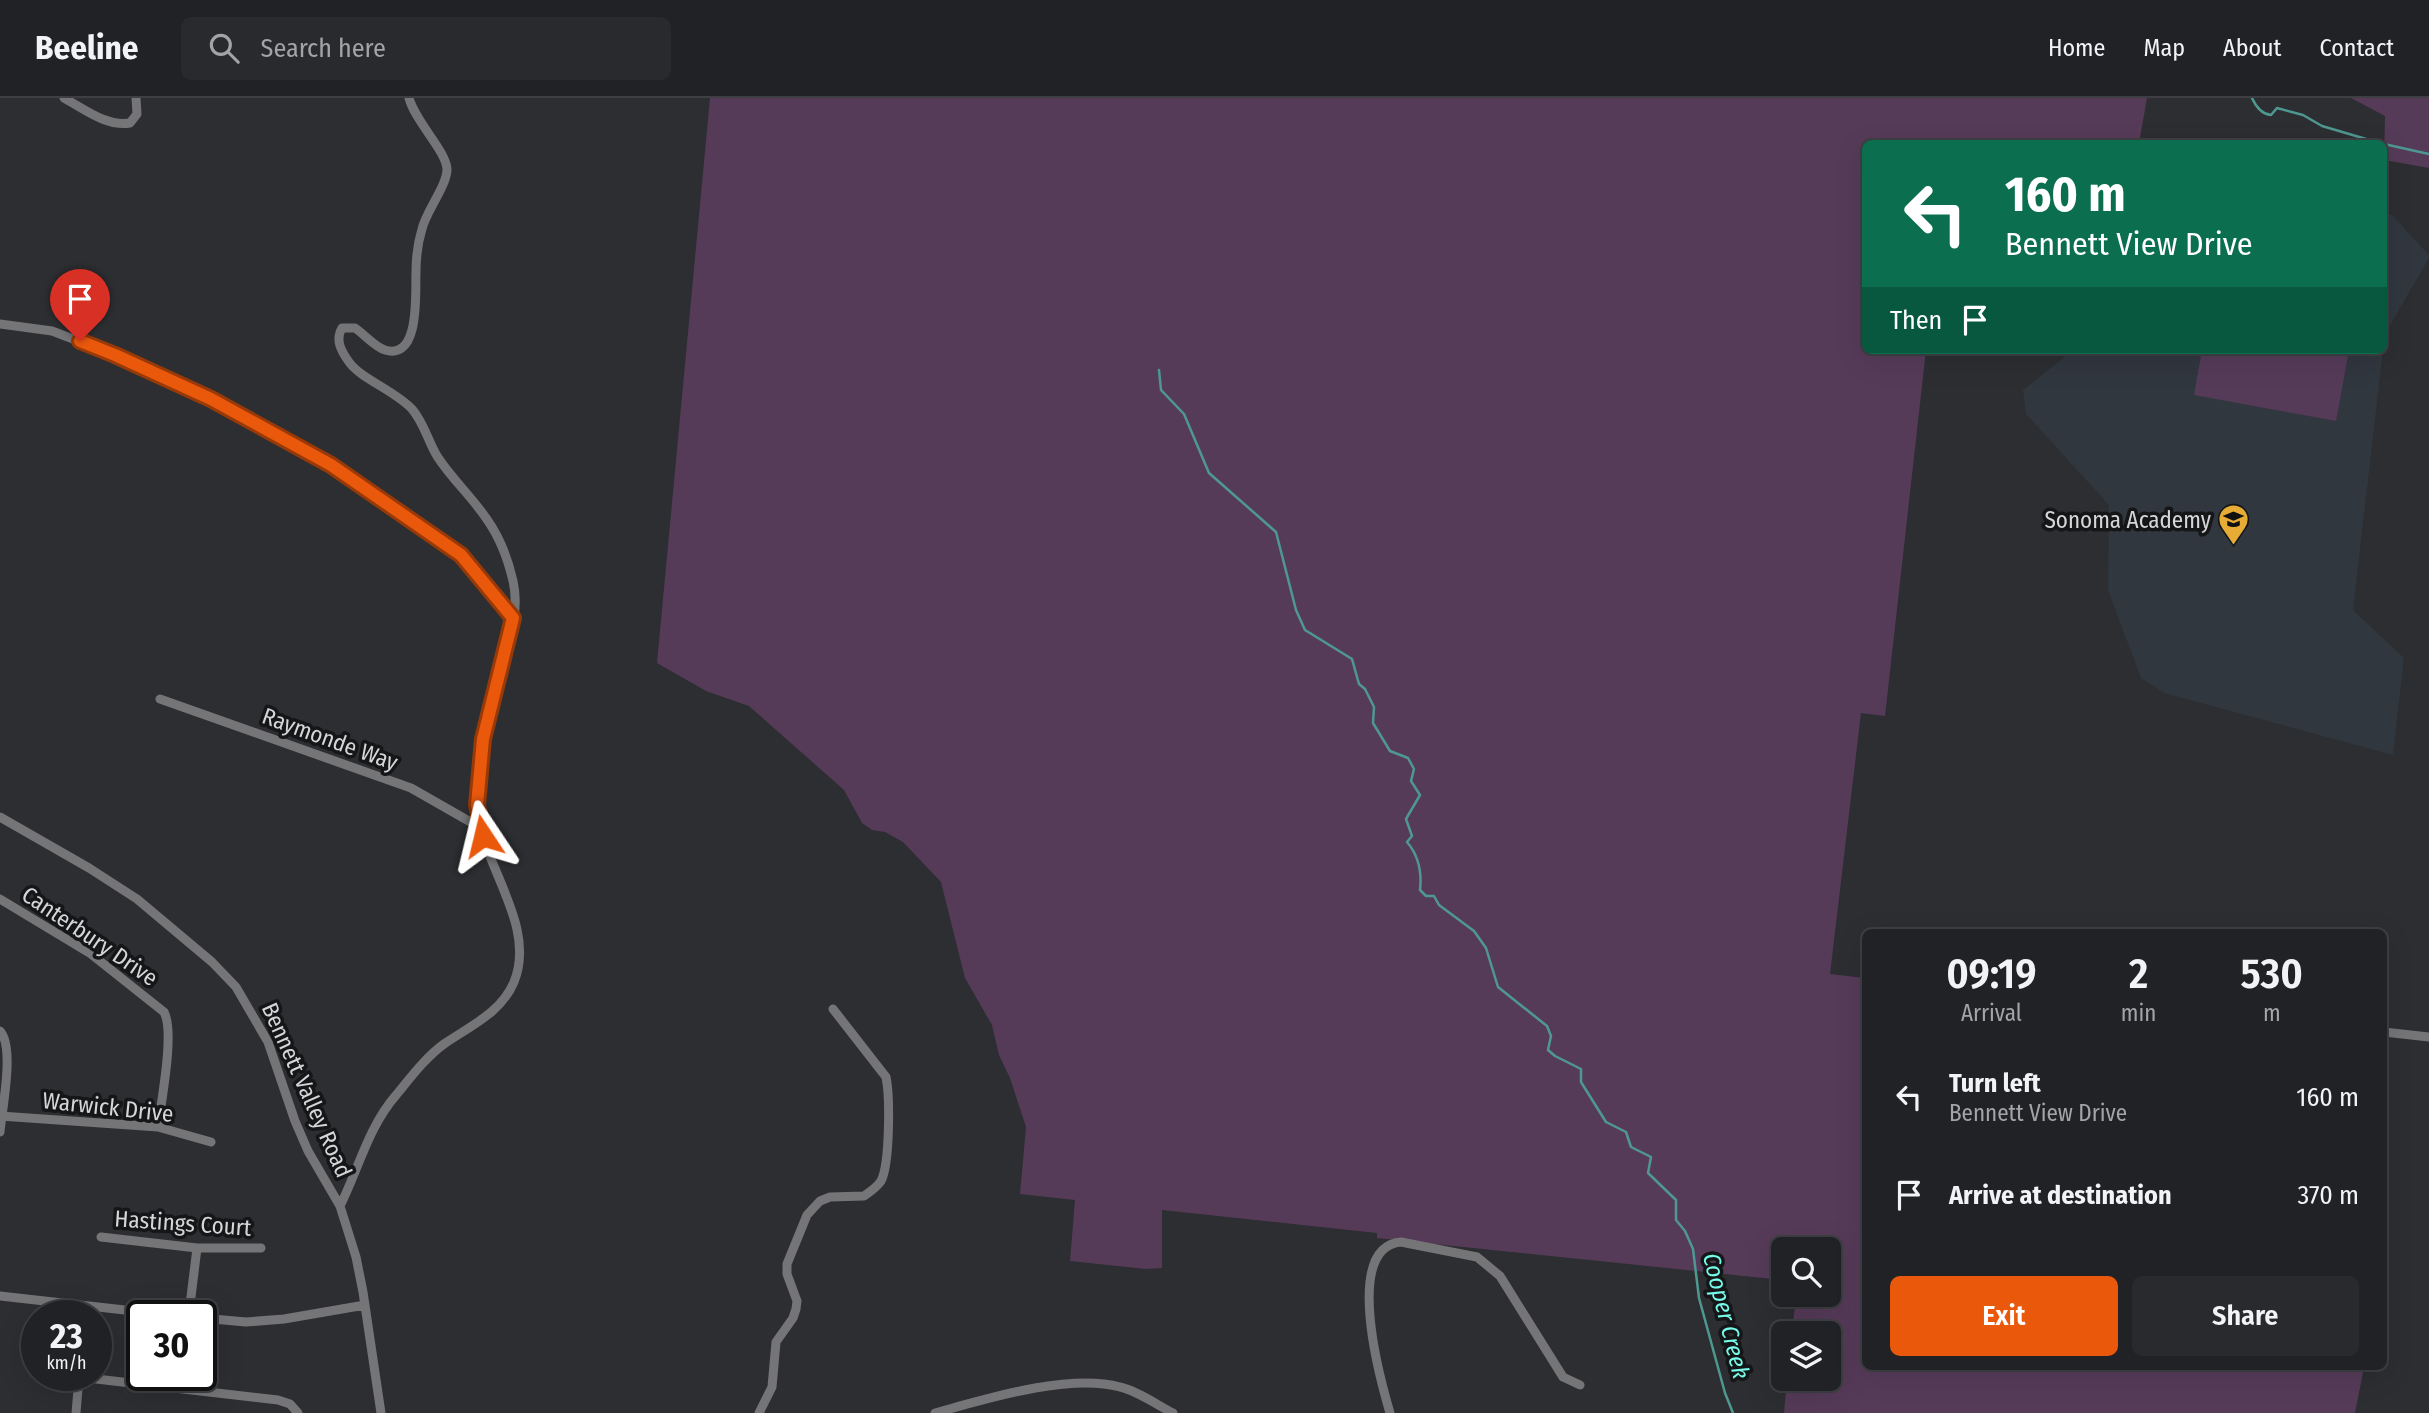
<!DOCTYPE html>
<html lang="en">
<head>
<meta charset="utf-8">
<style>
	body { margin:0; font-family:"Fira Sans Condensed",sans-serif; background:#292a2d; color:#f1f3f6; height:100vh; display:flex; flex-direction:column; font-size:26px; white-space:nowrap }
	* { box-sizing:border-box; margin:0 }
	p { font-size:23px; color:#a2a4a7 }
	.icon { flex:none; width:38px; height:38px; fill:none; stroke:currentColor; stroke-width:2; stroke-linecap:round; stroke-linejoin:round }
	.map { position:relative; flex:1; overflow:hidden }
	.details { position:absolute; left:1862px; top:831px; width:525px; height:441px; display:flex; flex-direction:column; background:#212225; border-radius:10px; box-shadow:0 7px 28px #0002,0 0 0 2px #3e3f42 }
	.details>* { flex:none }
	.guide { position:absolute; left:1862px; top:42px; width:525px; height:214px; border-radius:10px; box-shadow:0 7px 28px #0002,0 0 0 2px #3e3f42; background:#0b6e4f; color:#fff; overflow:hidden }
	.fabs { position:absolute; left:1771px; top:1139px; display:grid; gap:14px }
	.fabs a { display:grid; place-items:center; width:70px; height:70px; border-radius:10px; background:#212225; box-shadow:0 7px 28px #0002,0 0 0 2px #3e3f42; font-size:35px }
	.speed { position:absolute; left:21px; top:1202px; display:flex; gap:14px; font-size:35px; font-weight:700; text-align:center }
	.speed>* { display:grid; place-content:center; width:91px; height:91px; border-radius:50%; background:#212225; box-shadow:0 7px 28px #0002,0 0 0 2px #3e3f42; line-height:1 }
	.speed small { font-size:18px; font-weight:400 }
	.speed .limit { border:4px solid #111; border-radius:10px; background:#fff; color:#111 }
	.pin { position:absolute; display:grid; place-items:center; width:60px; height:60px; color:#fff; margin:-72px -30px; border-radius:50% 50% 50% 0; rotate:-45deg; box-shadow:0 0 7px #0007 }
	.pin .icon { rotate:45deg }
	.me { position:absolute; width:77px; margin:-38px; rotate:350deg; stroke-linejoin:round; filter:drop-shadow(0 0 5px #0008) }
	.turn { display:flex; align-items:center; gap:24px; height:147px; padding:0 28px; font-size:32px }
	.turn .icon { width:91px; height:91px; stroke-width:2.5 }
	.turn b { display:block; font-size:49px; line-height:60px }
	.then { display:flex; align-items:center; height:66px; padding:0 28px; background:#0003; gap:14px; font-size:26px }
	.eta { display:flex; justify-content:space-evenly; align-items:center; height:119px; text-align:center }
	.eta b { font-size:42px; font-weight:600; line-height:49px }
	.primary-button { display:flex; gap:14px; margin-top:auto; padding:14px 28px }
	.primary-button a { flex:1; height:80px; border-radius:10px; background:#ea580c; color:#fff; font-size:28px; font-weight:600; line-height:80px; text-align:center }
	.primary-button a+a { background:#292a2d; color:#f1f3f6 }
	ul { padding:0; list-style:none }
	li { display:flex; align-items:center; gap:21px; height:98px; padding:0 28px }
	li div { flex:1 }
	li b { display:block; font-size:26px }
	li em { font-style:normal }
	header { display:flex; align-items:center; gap:42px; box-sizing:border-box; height:98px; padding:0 35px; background:#212225; border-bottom:2px solid #3e3f42 }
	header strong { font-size:33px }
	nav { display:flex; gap:38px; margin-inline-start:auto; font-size:24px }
	.search { width:490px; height:63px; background:#292a2d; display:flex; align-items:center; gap:18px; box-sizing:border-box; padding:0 24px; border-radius:10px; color:#a2a4a7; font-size:26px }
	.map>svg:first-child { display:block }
	.built { fill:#31373f }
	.green { fill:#563b59 }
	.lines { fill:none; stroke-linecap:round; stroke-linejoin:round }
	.stream { stroke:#4f9891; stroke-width:2.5 }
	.minor { stroke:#757577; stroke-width:9 }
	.route-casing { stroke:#983908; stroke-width:18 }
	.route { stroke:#ea580c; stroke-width:12 }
	.labels { text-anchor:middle; stroke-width:7; stroke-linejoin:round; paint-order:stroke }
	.poi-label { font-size:23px; fill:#d5d6d8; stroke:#151617; text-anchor:end }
	.street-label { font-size:23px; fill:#d5d6d8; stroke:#151617 }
	.water-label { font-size:24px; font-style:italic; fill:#77fbea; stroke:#151617 }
</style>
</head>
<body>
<header>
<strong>Beeline</strong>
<div class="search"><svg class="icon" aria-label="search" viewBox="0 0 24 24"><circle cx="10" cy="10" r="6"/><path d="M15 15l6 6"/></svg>Search here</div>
<nav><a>Home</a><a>Map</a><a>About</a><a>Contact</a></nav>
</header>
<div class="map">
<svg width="2429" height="1315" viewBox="0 0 2429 1315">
	<rect width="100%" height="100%" fill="#2c2e31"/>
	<path class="built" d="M2384,116L2392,117L2429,157V160L2384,238V245Z
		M2073,252H2383L2353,512L2404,560L2393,657L2164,595L2141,580L2108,492L2109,407L2026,316L2023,292Z"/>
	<path class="green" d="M710,0H2147L2139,45L1866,46V252H1926L1885,618L1861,615L1830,876L1865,880L1866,1269H2364L2355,1315H1784L1787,1281H1829V1236L1792,1235L1796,1197H1829V1152H1783V1182L1377,1140V1135L1162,1112V1170L1146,1171L1070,1163L1075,1102L1020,1096L1026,1029L1010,980L999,957L992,927L965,880L941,784L903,744L885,734L872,732L862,725L844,692L749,608L706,593L657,565Z
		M2351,0H2429V70L2384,62L2385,18Z
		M2202,252H2349L2336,323L2194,297Z"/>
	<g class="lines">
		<path class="stream" d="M2252,0C2256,9 2261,16 2271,17L2277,10L2303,17L2322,28L2383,46
			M2384,46L2429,56
			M1159,272L1161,292L1184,316L1209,375L1276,434L1296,512L1305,532L1352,561L1359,586L1365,591L1374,609L1373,625L1390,653L1408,660L1414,671L1411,683L1420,697L1406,721L1412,738L1407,744C1419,758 1422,774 1420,792L1426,798H1434L1439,807L1474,833L1486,850L1498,889L1547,928L1551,938L1548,952L1555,958L1581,971V984L1606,1024L1626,1034L1631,1049L1651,1059L1648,1075L1676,1102V1122L1685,1133L1693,1151L1699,1200L1725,1295L1733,1315"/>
		<path class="minor" d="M64,0C84,11 107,29 130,25L137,16L136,0
			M0,226L52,233L115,257L211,301L304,351L331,367L461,457L513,520
			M160,601L411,690L481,730
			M0,719L89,770L137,801L212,864L236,889L268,944L295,1023L308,1053L340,1108L356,1159L363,1194L381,1315
			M0,801L91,856L164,914C175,934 161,1004 158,1029
			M0,933C15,949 2,1011 0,1034
			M2384,934L2429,939
			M0,1018L158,1029L211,1044
			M340,1108C359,1070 368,1029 397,996C411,979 426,959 444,946C470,928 501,915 514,884C538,825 478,763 477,706C477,669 484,631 493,596C502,559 522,521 513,483C508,461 499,438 486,420C471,398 451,380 437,358C428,343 424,325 412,311C394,292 361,281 349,264C341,253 335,242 342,230H355C364,236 375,249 385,252C421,263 415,193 416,174C416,160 418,144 422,131C426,113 447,88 447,71C446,53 415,23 409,0
			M101,1139L197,1150H261
			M0,1198L178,1218
			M186,1218L191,1199L197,1150
			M201,1220L246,1224L284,1221L365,1207
			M181,1289L182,1278
			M76,1315L79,1279L278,1302L290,1306L298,1315
			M759,1315L772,1289L776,1244L793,1220L796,1211L797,1203L787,1176V1166L807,1117L820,1103L830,1099L864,1098C870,1094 877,1089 881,1083C890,1066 890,998 886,979L833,911
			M935,1315C986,1301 1068,1275 1120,1289C1138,1293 1157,1307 1173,1315
			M1390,1315C1380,1281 1343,1149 1401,1144L1477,1159L1500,1178L1563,1279L1580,1287"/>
	</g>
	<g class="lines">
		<defs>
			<path id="route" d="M80,243L115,257L211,301L331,367L461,457L513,520L483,641L477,707L483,738"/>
		</defs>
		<use href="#route" class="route-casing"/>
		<use href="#route" class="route"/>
	</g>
	<defs>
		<symbol id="school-pin" viewBox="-11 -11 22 30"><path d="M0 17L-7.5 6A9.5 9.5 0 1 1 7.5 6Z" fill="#e7ac36" stroke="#151617"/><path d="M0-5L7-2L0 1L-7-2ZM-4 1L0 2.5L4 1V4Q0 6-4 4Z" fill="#111"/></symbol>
	</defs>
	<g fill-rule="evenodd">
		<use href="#school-pin" x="2216" y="404" width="35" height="47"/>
	</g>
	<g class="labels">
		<g class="poi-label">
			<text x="2211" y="430">Sonoma Academy</text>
		</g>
		<g class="street-label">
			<text transform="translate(330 641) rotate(20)" y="8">Raymonde Way</text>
			<text transform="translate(90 838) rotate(34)" y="8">Canterbury Drive</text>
			<text transform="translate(307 992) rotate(66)" y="8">Bennett Valley Road</text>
			<text transform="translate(108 1009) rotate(6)" y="8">Warwick Drive</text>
			<text transform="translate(183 1125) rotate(4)" y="8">Hastings Court</text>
		</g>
		<g class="water-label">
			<text transform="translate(1726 1218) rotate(76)" y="8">Cooper Creek</text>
		</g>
	</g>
</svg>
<div class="fabs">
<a><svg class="icon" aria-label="search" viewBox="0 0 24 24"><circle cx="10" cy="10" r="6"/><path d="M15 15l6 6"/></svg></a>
<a><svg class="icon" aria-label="layers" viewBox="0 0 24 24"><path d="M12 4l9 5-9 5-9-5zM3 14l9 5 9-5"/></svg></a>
</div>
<div class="speed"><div>23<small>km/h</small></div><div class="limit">30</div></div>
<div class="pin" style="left:80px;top:243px;background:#d93025"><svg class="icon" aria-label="arrive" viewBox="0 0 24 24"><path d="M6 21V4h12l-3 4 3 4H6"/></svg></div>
<svg class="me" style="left:483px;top:738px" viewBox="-20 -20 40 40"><path d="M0-17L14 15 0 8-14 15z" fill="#ea580c" stroke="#fff" stroke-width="4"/></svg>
<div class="guide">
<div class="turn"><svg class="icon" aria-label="left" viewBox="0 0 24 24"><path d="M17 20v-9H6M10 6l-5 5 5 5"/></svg><div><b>160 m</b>Bennett View Drive</div></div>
<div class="then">Then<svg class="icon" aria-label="arrive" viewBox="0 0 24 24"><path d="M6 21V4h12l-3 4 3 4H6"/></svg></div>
</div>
<section class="details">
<div class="eta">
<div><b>09:19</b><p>Arrival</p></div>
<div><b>2</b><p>min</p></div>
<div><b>530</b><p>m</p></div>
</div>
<ul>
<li><svg class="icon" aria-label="left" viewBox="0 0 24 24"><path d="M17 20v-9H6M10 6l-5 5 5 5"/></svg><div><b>Turn left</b><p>Bennett View Drive</p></div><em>160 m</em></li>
<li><svg class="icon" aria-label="arrive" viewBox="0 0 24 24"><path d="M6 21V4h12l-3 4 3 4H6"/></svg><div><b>Arrive at destination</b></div><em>370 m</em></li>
</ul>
<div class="primary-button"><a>Exit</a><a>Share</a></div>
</section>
</div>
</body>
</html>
